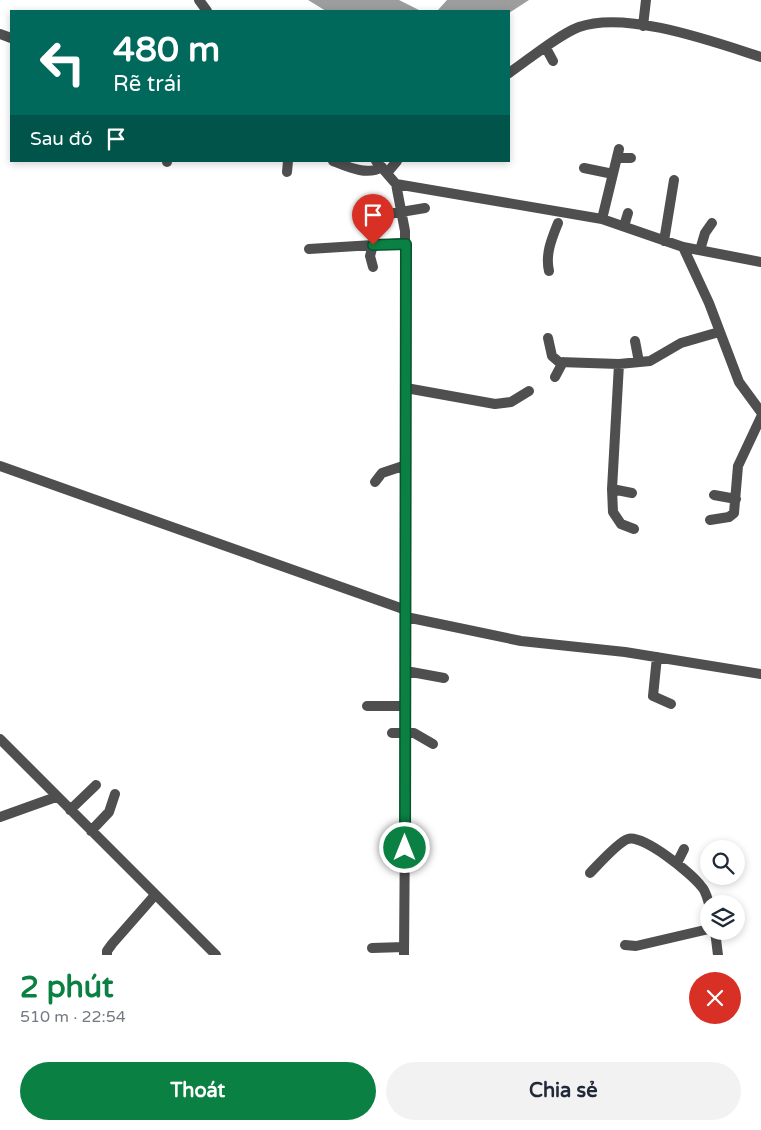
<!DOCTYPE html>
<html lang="vi">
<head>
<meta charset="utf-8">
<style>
	body { margin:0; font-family:"Varela Round",sans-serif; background:#f2f2f3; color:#1f2937; height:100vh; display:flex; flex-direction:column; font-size:19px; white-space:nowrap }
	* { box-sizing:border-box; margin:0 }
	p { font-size:16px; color:#747a83 }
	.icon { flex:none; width:28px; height:28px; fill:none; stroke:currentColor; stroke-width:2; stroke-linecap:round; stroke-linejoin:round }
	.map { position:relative; height:955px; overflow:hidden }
	.drawer { display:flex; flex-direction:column; background:#fff; flex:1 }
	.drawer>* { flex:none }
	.guide { position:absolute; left:10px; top:10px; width:500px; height:152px; border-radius:0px; box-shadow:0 2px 8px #0003; background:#00695c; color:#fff; overflow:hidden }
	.tools { position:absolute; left:700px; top:840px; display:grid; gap:10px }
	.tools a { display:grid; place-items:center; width:45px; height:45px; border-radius:50%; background:#fff; box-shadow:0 2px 8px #0003; font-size:25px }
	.pin { position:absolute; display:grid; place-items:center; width:42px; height:42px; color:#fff; margin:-51px -21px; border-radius:50% 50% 50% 0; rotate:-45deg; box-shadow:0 0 5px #0007 }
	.pin .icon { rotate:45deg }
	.me { position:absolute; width:55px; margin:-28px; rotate:0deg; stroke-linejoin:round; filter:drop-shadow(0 0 4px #0008) }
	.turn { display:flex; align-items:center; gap:18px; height:105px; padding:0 20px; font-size:22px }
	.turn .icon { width:65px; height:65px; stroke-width:2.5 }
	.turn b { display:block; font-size:35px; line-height:42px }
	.then { display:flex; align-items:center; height:48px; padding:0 20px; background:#0003; gap:10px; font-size:19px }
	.round { display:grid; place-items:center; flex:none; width:52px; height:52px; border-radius:26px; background:#f2f2f3 }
	.headline { display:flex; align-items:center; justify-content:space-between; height:85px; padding:0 20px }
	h1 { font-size:30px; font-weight:700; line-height:38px; color:#0b8043 }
	.action { display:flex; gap:10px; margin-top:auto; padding:10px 20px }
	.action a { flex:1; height:58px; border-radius:30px; background:#0b8043; color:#fff; font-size:20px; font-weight:700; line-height:58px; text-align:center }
	.action a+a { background:#f2f2f3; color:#1f2937 }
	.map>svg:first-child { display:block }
	.water { fill:#9d9d9d }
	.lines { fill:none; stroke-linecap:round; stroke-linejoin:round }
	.minor { stroke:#4f4f4f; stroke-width:10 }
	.route-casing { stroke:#07532c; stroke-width:12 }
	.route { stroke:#0b8043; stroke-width:9 }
</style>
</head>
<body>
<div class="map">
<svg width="761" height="955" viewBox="0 0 761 955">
	<rect width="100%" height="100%" fill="#fff"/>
	<path class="water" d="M308,0H399L421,11H326Z
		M447,0H529L509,13V11H429L438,10Z"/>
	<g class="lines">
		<path class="minor" d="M199,0L207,11
			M643,26L646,0
			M0,34L11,38
			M546,48L553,61
			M509,73C528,60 558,35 579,27C626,10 714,42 761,57
			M617,158H631
			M333,161C348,167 367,176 382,167
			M376,161L396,184L405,231L406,691L404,955
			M167,162V161
			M584,168L613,174
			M287,172L288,161
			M387,173L397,161
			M396,184L602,219L683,247L761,262
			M377,216L425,208
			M602,219L619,149
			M624,226L628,213
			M664,241L674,180
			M373,245L370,256L373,267
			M683,247L709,303L739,382L761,412
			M309,249L405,243
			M700,250L705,233L712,223
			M549,271C545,254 552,238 558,223
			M548,338L552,356L559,362L619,364L650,361L681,343L719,332
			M635,341L639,362
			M619,364L612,489L613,512L621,524L634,529
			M555,377L563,362
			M406,388L495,404L511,402L529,391
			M0,466L406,610
			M375,482L382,473L406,465
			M612,489L632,493
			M714,495L736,499
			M710,520L729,517L734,513L738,466L761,417
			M406,617L521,641L625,652L761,674
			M657,657L653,696L671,704
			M406,671L444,678
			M367,706H406
			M392,733H414L433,744
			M0,739L216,955
			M70,810L96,785
			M0,817L56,797
			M91,831L109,812L115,794
			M677,863L684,849
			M590,873C598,865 618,842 628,839C643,834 692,874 701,886C706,891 707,897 709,904
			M715,931L718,955
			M625,945L636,946L709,929
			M372,948L404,947
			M107,955V951L112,944L155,895"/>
	</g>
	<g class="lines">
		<defs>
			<path id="route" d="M373,245L406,244L405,848"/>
		</defs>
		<use href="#route" class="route-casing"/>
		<use href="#route" class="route"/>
	</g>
</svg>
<div class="tools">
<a><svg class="icon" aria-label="search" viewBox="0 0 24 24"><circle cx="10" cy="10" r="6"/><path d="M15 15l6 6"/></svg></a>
<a><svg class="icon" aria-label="layers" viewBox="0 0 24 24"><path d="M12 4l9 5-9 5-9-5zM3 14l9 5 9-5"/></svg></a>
</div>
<div class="pin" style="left:373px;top:245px;background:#d93025"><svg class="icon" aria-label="arrive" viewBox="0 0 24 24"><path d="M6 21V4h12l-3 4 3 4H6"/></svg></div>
<svg class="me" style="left:405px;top:848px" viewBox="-20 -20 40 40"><circle r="17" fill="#0b8043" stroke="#fff" stroke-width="3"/><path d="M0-11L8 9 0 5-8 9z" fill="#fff"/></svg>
<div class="guide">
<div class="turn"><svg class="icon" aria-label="left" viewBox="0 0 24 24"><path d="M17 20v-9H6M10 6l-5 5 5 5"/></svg><div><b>480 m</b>Rẽ trái</div></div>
<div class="then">Sau đó<svg class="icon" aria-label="arrive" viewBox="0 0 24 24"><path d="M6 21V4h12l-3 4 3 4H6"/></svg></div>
</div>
</div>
<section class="drawer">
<div class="headline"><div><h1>2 phút</h1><p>510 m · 22:54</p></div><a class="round" style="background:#d93025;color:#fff"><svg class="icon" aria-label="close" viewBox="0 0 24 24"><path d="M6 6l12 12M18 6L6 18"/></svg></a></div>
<div class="action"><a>Thoát</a><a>Chia sẻ</a></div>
</section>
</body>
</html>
